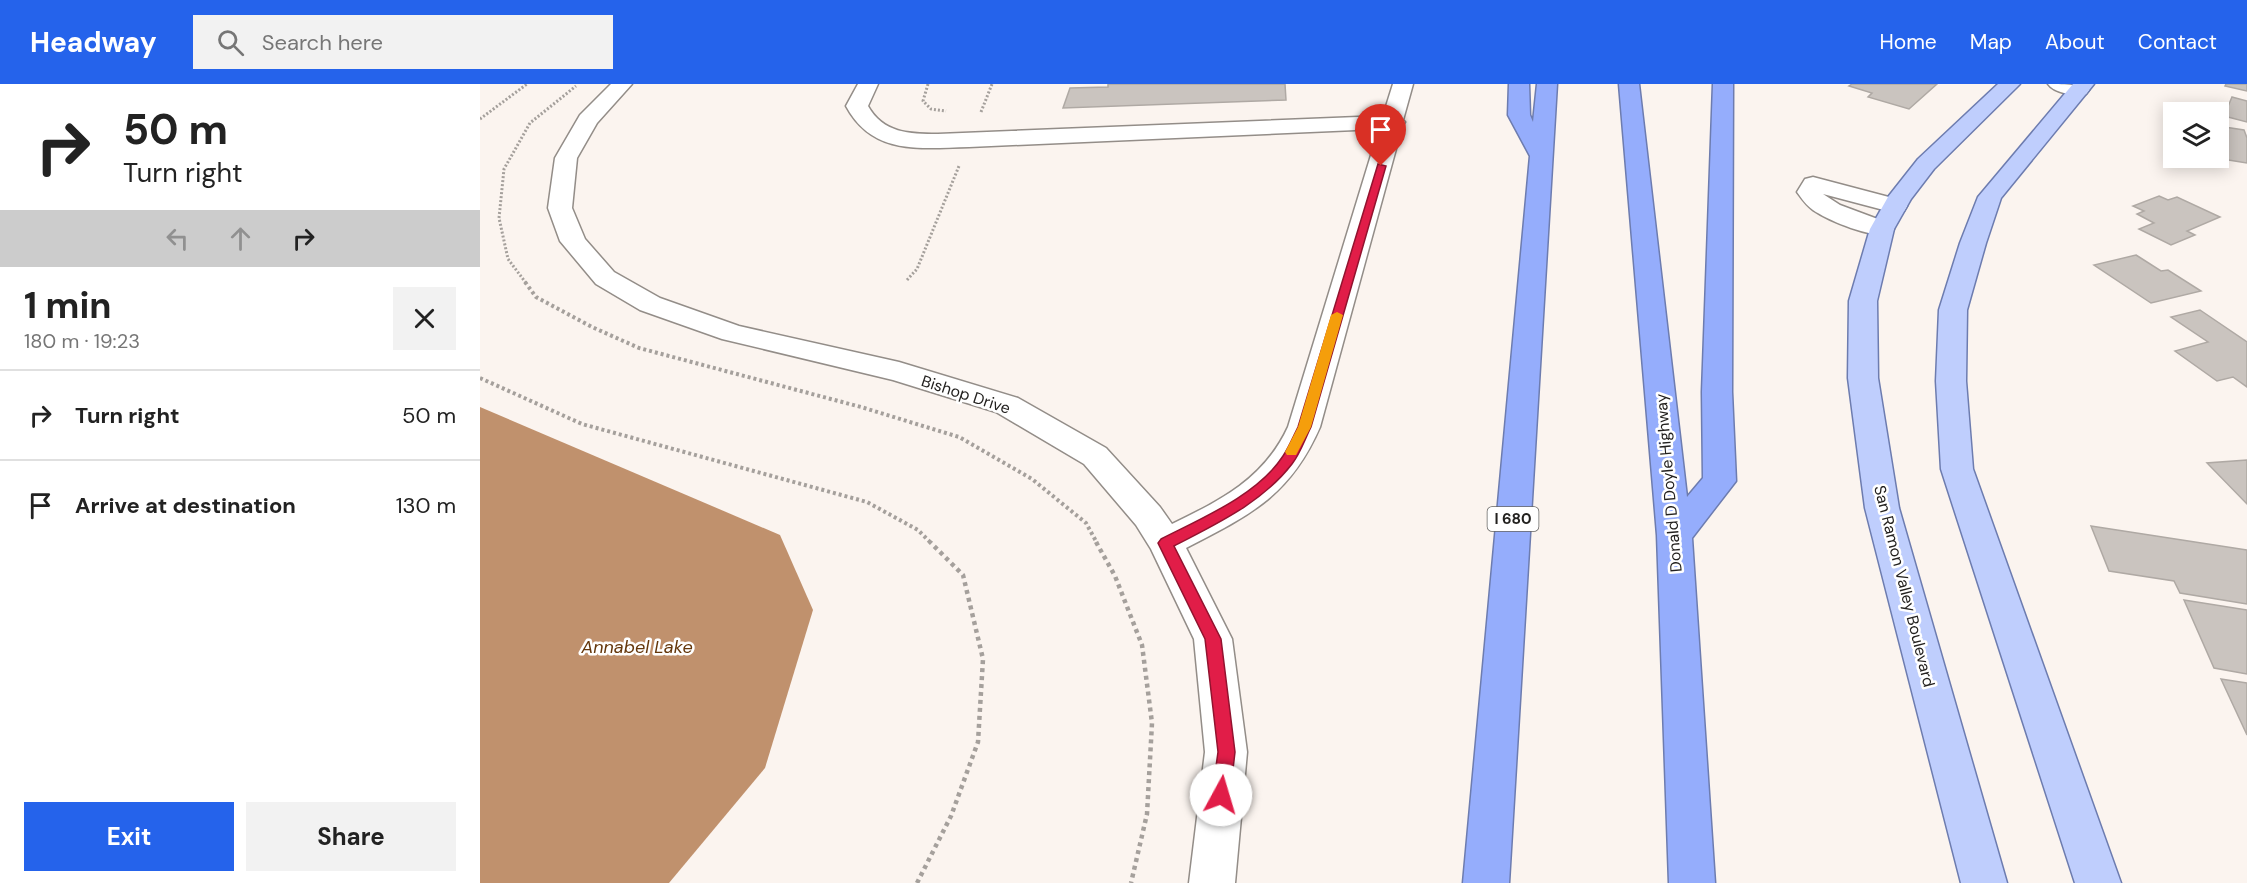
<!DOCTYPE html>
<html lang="en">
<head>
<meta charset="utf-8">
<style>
	body { margin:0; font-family:"DM Sans",sans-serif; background:#f2f2f2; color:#222; height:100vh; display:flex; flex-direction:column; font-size:22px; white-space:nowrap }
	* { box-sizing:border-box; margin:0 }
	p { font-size:20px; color:#767676 }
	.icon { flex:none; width:33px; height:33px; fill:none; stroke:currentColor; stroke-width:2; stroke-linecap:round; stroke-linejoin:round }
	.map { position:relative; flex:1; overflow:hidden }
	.drawer { display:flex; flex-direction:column; background:#fff; width:480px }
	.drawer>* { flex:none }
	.top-card { background:#fff; color:#222; overflow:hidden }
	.buttons { position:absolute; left:1683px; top:18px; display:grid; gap:12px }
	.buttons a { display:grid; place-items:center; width:66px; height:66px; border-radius:0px; background:#fff; box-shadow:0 3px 15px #0003; font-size:30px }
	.pin { position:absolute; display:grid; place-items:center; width:51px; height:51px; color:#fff; margin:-62px -26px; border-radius:50% 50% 50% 0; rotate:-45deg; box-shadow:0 0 6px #0007 }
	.pin .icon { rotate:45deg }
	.me { position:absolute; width:66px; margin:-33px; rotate:6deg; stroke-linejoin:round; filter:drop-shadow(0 0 4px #0008) }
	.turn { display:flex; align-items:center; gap:21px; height:126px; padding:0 24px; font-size:27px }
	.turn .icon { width:78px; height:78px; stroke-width:2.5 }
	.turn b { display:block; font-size:42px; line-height:51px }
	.lanes { display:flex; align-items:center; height:57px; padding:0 24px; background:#0003; justify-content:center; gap:30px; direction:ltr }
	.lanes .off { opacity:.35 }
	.round { display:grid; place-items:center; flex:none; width:63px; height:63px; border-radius:0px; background:#f2f2f2 }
	.headline { display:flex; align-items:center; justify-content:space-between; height:102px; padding:0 24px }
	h1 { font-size:36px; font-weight:700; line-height:45px }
	.action { display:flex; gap:12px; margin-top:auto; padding:12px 24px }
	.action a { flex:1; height:69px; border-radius:0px; background:#2563eb; color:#fff; font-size:24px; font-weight:700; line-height:69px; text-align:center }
	.action a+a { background:#f2f2f2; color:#222 }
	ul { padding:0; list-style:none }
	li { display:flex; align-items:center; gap:18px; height:90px; padding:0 24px; border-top:2px solid #e0e0e0 }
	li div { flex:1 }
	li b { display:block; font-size:22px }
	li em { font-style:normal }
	header { display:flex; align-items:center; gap:36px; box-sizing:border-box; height:84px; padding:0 30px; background:#2563eb; color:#fff }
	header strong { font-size:28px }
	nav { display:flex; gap:33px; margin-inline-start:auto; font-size:21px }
	.search { width:420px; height:54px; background:#f2f2f2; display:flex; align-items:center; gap:15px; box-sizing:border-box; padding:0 21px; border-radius:0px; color:#767676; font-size:22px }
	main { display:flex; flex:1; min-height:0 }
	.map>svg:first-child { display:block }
	.water { fill:#c0916d }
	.building { fill:#cac4bf; stroke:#afa9a4; stroke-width:1.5 }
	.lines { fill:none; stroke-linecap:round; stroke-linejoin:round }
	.minor-casing { stroke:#938d88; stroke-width:3 }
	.major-casing { stroke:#6d7caf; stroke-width:3 }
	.highway-casing { stroke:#6d7caf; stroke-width:3 }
	.path-far2 { stroke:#a5a09c; stroke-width:3; stroke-dasharray:2 2; stroke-linecap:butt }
	.path-far1 { stroke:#a5a09c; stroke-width:4; stroke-dasharray:3 3; stroke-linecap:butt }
	.path { stroke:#a5a09c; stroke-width:4.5; stroke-dasharray:4 4; stroke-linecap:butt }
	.minor { fill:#fff; fill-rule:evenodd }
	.major { fill:#bfcefd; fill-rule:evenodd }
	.highway { fill:#95adfc; fill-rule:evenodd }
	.route { fill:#e11d48; stroke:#92132f; stroke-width:1.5 }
	.slow { fill:#f59e0b }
	.labels { text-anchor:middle; stroke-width:5; stroke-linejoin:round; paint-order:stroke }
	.shield { fill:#fff; stroke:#656462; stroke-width:1.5 }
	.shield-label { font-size:15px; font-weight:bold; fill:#23211f }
	.street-label { font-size:16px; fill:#23211f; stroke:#fff }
	.water-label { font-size:18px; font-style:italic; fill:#64360a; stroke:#fff }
</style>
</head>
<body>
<header>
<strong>Headway</strong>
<div class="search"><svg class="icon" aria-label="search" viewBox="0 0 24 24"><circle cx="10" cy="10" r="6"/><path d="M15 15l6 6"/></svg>Search here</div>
<nav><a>Home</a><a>Map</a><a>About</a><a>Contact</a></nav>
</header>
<main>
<section class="drawer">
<div class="top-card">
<div class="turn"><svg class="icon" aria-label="right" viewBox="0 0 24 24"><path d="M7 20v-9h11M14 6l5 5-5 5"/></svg><div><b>50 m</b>Turn right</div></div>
<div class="lanes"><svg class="icon off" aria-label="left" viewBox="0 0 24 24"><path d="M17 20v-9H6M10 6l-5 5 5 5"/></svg><svg class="icon off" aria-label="ahead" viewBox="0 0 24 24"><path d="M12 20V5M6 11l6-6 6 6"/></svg><svg class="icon" aria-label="right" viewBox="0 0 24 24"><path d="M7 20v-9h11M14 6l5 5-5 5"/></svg></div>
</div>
<div class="headline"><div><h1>1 min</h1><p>180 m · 19:23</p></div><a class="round"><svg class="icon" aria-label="close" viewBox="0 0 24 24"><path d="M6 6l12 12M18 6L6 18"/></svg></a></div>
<ul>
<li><svg class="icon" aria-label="right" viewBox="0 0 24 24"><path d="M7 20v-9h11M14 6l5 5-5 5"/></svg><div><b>Turn right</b></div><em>50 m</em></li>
<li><svg class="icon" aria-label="arrive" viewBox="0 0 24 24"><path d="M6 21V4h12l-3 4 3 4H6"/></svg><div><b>Arrive at destination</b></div><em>130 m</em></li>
</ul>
<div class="action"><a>Exit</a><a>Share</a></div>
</section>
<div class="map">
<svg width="1767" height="799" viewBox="0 0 1767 799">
	<rect width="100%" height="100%" fill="#fbf4ef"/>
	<path class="water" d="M0,323L300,451L333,526L285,684L189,799H0Z"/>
	<path class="building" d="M628,0H805L806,16L583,24L590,4L628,3Z
		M1372,0H1457L1429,25L1388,13L1392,9L1369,2Z
		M1746,0H1767V7L1745,2Z
		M1752,13L1767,17V38L1744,32Z
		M1738,42L1764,46L1767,54V79L1736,74H1738Z
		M1679,112L1688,116L1697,113L1740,133L1707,147L1715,151L1691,161L1659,145L1674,139L1657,130L1664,127L1653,122Z
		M1656,171L1681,187L1688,186L1721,207L1671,219L1614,181Z
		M1720,226L1767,258V303L1753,293L1737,297L1695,267L1728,258L1691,233Z
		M1767,376V420L1727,379Z
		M1611,442L1767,466V520L1700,509L1694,497L1629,487Z
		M1704,516L1767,526V590L1734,584Z
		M1741,595L1767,599V651Z"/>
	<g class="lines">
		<defs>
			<path id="minor" d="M131,0H152L117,39L97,74L92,124L105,155L134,188L180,214L259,242L419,278L538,314L626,364L680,423L692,440C741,416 784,395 808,343L899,45L489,63C440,64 393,72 366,22L378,0H398L388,22C403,49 429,50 458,50L903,32L913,0H933L923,36L925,38L922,43L840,343C810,412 770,431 706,464L752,555L767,668L755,799H709L725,668L714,555L671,465L656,441L604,380L516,328L413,296L242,255L160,226L116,200L80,157L68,124L75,74L100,31Z
				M1568,0C1580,0 1602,0 1609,6L1606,10C1596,13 1574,9 1568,0Z
				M1333,93L1424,117L1427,122L1424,127L1415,129L1343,110L1360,121L1411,140L1414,145L1411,150C1393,155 1349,137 1333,126C1326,121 1322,115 1317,108L1325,95Z"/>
			<path id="major" d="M1518,0H1540L1454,85L1431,115L1414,145L1397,217L1398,294L1419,424L1527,799H1481L1385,424L1368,294L1369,217L1390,145L1408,113L1438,75Z
				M1593,0H1614L1521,114L1506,159L1487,226L1486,297L1493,385L1641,799H1595L1461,385L1456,297L1459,226L1480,159L1498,113Z"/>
			<path id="highway" d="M1029,0H1049L1050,31L1053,38L1057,0H1077L1029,799H983L1050,72L1028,31Z
				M1139,0H1159L1207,413L1223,394L1222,308L1233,0H1253L1252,308L1256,397L1212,454L1235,799H1189L1177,451Z"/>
		</defs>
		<use href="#minor" class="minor-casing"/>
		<use href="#major" class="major-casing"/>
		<use href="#highway" class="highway-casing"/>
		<path class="path-far2" d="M448,0L443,17L451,25L466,27
			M501,28L512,0
			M0,35L47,0
			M427,196L437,185L479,82
			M46,199L28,175L19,134L24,85L50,39L96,2"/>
		<path class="path-far1" d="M45,198L56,213L112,243L159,264L381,323L479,353L552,395L606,439L617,459
			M0,294L102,340L387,418L438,446L451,459"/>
		<path class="path" d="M616,458L635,492L662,561L672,639L667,730L651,799
			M437,799L471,732L498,658L503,575L483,491L450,458"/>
		<use href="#minor" class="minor"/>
		<use href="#major" class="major"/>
		<use href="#highway" class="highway"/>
	</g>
	<path class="route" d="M898,80L906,82L831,343C825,355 820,370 812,380C782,419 736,440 694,462L741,555L755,668L750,711L748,717L741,720L735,717L732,711L738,668L725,555L678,459L681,455C720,435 778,411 803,372C809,363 813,353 818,343Z"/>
	<path class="slow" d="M857,228L863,231L831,343L816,371H807L805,368L818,343L851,231Z"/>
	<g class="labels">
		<rect class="shield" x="1007.5" y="423" width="51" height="24" rx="4.5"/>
		<g class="shield-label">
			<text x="1033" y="440">I 680</text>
		</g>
		<g class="street-label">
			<text transform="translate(486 310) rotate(18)" y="6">Bishop Drive</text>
			<text transform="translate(1188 399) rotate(-95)" y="6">Donald D Doyle Highway</text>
			<text transform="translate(1425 502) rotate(76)" y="6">San Ramon Valley Boulevard</text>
		</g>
		<g class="water-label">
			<text x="157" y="569">Annabel Lake</text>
		</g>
	</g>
</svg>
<div class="buttons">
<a><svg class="icon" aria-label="layers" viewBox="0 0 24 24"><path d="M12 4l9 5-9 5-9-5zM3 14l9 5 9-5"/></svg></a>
</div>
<div class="pin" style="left:901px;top:82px;background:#d93025"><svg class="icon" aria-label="arrive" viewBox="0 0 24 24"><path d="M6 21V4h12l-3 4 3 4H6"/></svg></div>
<svg class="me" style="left:741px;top:711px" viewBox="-20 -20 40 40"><circle r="19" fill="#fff"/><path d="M0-13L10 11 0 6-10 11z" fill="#e11d48"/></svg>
</div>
</main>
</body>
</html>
